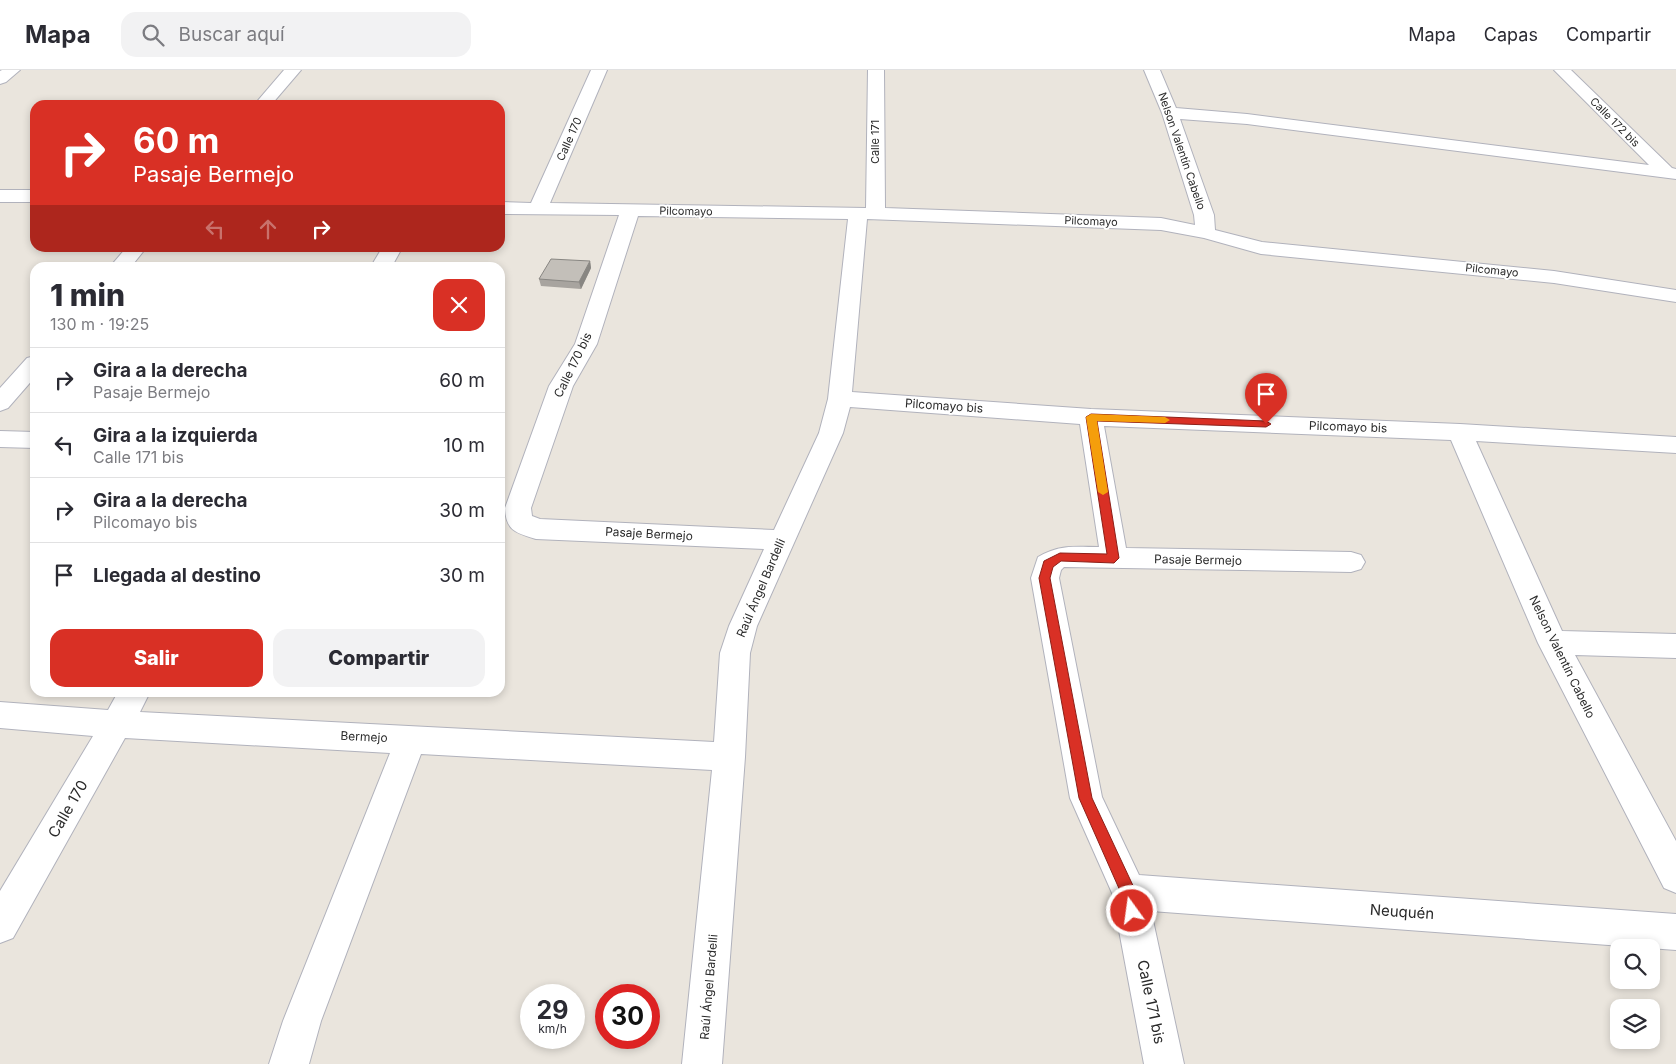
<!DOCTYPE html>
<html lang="es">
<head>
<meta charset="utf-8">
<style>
	body { margin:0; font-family:Inter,sans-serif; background:#f2f2f3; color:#2b2b33; height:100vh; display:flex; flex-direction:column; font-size:19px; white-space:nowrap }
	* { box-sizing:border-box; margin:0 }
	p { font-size:16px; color:#7c7c81 }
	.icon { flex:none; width:28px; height:28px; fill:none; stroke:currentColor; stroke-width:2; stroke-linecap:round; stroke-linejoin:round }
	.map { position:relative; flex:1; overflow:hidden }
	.panel { position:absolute; left:30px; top:192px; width:475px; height:435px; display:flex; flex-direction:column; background:#fff; border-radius:15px; box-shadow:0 2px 8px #0003 }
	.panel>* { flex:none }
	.top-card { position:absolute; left:30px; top:30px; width:475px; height:152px; border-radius:15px; box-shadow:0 2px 8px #0003; background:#d93025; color:#fff; overflow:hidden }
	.fabs { position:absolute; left:1610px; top:869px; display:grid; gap:10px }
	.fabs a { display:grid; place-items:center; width:50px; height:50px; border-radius:10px; background:#fff; box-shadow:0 2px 8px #0003; font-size:25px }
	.speed { position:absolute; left:520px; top:914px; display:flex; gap:10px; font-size:25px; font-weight:700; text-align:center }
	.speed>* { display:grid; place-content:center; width:65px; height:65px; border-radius:50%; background:#fff; box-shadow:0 2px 8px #0003; line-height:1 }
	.speed small { font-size:12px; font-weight:400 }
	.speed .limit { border:8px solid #d22; background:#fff; color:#111 }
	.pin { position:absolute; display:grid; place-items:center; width:42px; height:42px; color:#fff; margin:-51px -21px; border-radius:50% 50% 50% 0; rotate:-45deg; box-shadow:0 0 5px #0007 }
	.pin .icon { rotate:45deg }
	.me { position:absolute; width:55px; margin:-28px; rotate:346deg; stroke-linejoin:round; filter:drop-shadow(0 0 4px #0008) }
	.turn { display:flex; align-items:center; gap:18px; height:105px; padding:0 20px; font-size:22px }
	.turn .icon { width:65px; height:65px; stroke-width:2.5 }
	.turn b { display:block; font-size:35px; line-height:42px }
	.lanes { display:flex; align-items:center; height:48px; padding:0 20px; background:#0003; justify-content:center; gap:25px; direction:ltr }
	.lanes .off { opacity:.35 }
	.round { display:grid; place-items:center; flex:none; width:52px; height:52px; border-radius:15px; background:#f2f2f3 }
	.head { display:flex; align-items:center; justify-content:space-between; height:85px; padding:0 20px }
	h1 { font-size:30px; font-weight:800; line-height:38px }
	.action { display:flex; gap:10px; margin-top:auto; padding:10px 20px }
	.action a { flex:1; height:58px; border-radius:15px; background:#d93025; color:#fff; font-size:20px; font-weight:800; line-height:58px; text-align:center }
	.action a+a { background:#f2f2f3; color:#2b2b33 }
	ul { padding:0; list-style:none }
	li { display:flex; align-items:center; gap:15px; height:65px; padding:0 20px; border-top:1px solid #e1e1e2 }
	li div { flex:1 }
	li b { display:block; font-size:19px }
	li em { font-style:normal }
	header { display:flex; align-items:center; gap:30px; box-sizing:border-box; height:70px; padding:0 25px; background:#fff; border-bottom:1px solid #e1e1e2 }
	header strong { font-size:24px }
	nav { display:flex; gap:28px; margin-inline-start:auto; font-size:18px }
	.search { width:350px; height:45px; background:#f2f2f3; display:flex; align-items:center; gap:12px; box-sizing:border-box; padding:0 18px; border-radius:15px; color:#7c7c81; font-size:19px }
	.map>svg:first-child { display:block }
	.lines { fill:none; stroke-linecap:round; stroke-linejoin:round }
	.street-casing { stroke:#b1b2bc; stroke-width:2 }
	.street { fill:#fff; fill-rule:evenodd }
	.wall { fill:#a8a49f }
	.shaded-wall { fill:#888682 }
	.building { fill:#c3bfb9; stroke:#888682 }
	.route { fill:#d93025; stroke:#8d1f18 }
	.slow { fill:#f59e0b }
	.labels { text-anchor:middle; stroke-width:4; stroke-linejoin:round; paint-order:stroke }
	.far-street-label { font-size:11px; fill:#2a2a2a; stroke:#fff }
	.street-label { font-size:12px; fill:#2a2a2a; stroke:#fff }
	.near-street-label { font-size:15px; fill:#2a2a2a; stroke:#fff }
</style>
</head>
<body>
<header>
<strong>Mapa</strong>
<div class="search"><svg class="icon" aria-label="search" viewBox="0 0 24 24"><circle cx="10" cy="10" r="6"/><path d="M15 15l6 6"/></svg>Buscar aquí</div>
<nav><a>Mapa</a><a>Capas</a><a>Compartir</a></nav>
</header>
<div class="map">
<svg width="1676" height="994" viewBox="0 0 1676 994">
	<rect width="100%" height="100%" fill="#eae5dd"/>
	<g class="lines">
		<defs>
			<path id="street" d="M2,0H20L6,12L0,14V1Z
				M284,0H301L271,35H254Z
				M591,0H607L550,133L866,138L868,0H884L885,138L1161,148L1195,155L1194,145L1162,43L1144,0H1160L1176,38L1247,44L1649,95L1554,0H1571L1672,98L1676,99V109L1247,54L1180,49L1214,145L1215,160L1262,172L1554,201L1676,220V232L1554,213L1261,184L1204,168L1161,160L867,149L852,322L1091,339L1460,354L1676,367V383L1476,371L1562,561L1676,564V588L1575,585L1676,771V823L1664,818L1538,573L1451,370L1104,356L1126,478L1351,482L1361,485L1365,492L1361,499L1351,502L1064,497L1061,500L1059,508L1102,727L1139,805L1676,844V880L1151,841L1184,994H1144L1112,823L1070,728L1031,508L1038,487C1060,474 1075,477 1099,477L1080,354L850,337L843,363L757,556L750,583L745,687L722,994H682L712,700L421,684L321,951L309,994H269L283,951L390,683L125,668L13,868L0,873V821L93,666L0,658V632L108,640L118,622H150L140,642L714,672L720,583L729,556L764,479L536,469C516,463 506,461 505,438L549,316L575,274L619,145L500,144V132L531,133ZM638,146L848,149L828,329L819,363L774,460L540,449L532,446L531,438L573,316L597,274Z
				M0,120H35V132H0Z
				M126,178H146L130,198H109Z
				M382,178H402L391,198H370Z
				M35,286V307L8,338L0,341V318L27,288Z
				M0,361L35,362V378L0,377Z"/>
		</defs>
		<use href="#street" class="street-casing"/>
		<use href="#street" class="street"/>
	</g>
	<path class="wall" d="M590,191L591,198L581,219L541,216L539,209Z"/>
	<path class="shaded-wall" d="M590,191L591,198L581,219L579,212Z"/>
	<path class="building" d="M551,189L590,191L579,212L539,209Z"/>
	<path class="route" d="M1091,344L1266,351L1271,354L1266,357L1097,351L1119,488L1114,493L1061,491L1053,497L1050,508L1092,728L1136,822L1140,841L1138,846L1132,849L1127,846L1121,823L1079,728L1039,508L1044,491L1060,483L1107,484L1086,347Z"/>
	<path class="slow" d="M1091,344L1165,347L1170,350L1165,353L1097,351L1108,422L1103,425L1098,422L1086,347Z"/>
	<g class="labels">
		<g class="far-street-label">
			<text transform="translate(1615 52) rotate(45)" y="4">Calle 172 bis</text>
			<text transform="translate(569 69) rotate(-66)" y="4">Calle 170</text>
			<text transform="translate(875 72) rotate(-90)" y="4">Calle 171</text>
			<text transform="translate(1182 81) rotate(71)" y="4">Nelson Valentín Cabello</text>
			<text transform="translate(686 141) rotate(1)" y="4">Pilcomayo</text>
			<text transform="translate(1091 151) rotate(2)" y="4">Pilcomayo</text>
			<text transform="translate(1492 200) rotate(6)" y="4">Pilcomayo</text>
		</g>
		<g class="street-label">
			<text transform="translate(573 295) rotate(-64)" y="4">Calle 170 bis</text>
			<text transform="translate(944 336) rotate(4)" y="4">Pilcomayo bis</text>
			<text transform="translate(1348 357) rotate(2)" y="4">Pilcomayo bis</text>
			<text transform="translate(649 464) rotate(3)" y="4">Pasaje Bermejo</text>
			<text transform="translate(1198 490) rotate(1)" y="4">Pasaje Bermejo</text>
			<text transform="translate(761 518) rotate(-67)" y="4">Raúl Ángel Bardelli</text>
			<text transform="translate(1562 587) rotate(64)" y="4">Nelson Valentín Cabello</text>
			<text transform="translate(364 667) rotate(3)" y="4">Bermejo</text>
			<text transform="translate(709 917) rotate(-85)" y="4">Raúl Ángel Bardelli</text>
		</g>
		<g class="near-street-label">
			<text transform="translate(68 739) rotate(-60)" y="5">Calle 170</text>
			<text transform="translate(1402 842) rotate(4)" y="5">Neuquén</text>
			<text transform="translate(1151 932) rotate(78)" y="5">Calle 171 bis</text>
		</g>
	</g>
</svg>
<div class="fabs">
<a><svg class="icon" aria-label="search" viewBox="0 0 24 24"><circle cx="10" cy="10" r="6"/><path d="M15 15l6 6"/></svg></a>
<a><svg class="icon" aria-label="layers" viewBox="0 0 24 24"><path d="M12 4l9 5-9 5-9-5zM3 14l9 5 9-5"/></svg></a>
</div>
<div class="speed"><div>29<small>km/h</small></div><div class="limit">30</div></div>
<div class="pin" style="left:1266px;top:354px;background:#d93025"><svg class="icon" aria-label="arrive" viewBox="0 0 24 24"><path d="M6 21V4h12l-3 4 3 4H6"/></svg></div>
<svg class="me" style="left:1132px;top:841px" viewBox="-20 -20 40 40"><circle r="17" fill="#d93025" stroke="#fff" stroke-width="3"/><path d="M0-11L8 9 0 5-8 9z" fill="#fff"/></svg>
<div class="top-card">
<div class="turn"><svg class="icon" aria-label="right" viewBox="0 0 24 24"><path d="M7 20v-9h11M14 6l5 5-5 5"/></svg><div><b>60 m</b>Pasaje Bermejo</div></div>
<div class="lanes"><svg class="icon off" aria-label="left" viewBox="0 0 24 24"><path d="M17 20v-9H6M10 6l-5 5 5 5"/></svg><svg class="icon off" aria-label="ahead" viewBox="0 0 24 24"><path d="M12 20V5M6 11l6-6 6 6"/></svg><svg class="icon" aria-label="right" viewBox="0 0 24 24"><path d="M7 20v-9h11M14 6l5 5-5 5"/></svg></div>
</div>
<section class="panel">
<div class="head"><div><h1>1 min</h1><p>130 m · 19:25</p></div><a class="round" style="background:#d93025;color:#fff"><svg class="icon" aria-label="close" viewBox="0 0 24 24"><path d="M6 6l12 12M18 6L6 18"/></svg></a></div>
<ul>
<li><svg class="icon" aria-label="right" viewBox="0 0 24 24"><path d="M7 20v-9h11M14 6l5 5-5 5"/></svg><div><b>Gira a la derecha</b><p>Pasaje Bermejo</p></div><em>60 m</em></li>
<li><svg class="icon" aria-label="left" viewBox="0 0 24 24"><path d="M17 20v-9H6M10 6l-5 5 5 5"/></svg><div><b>Gira a la izquierda</b><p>Calle 171 bis</p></div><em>10 m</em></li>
<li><svg class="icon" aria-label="right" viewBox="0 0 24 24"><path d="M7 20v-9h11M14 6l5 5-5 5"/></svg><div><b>Gira a la derecha</b><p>Pilcomayo bis</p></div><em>30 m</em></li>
<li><svg class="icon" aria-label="arrive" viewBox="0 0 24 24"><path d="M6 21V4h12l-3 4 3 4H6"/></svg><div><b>Llegada al destino</b></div><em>30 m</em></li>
</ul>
<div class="action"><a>Salir</a><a>Compartir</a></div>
</section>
</div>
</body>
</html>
